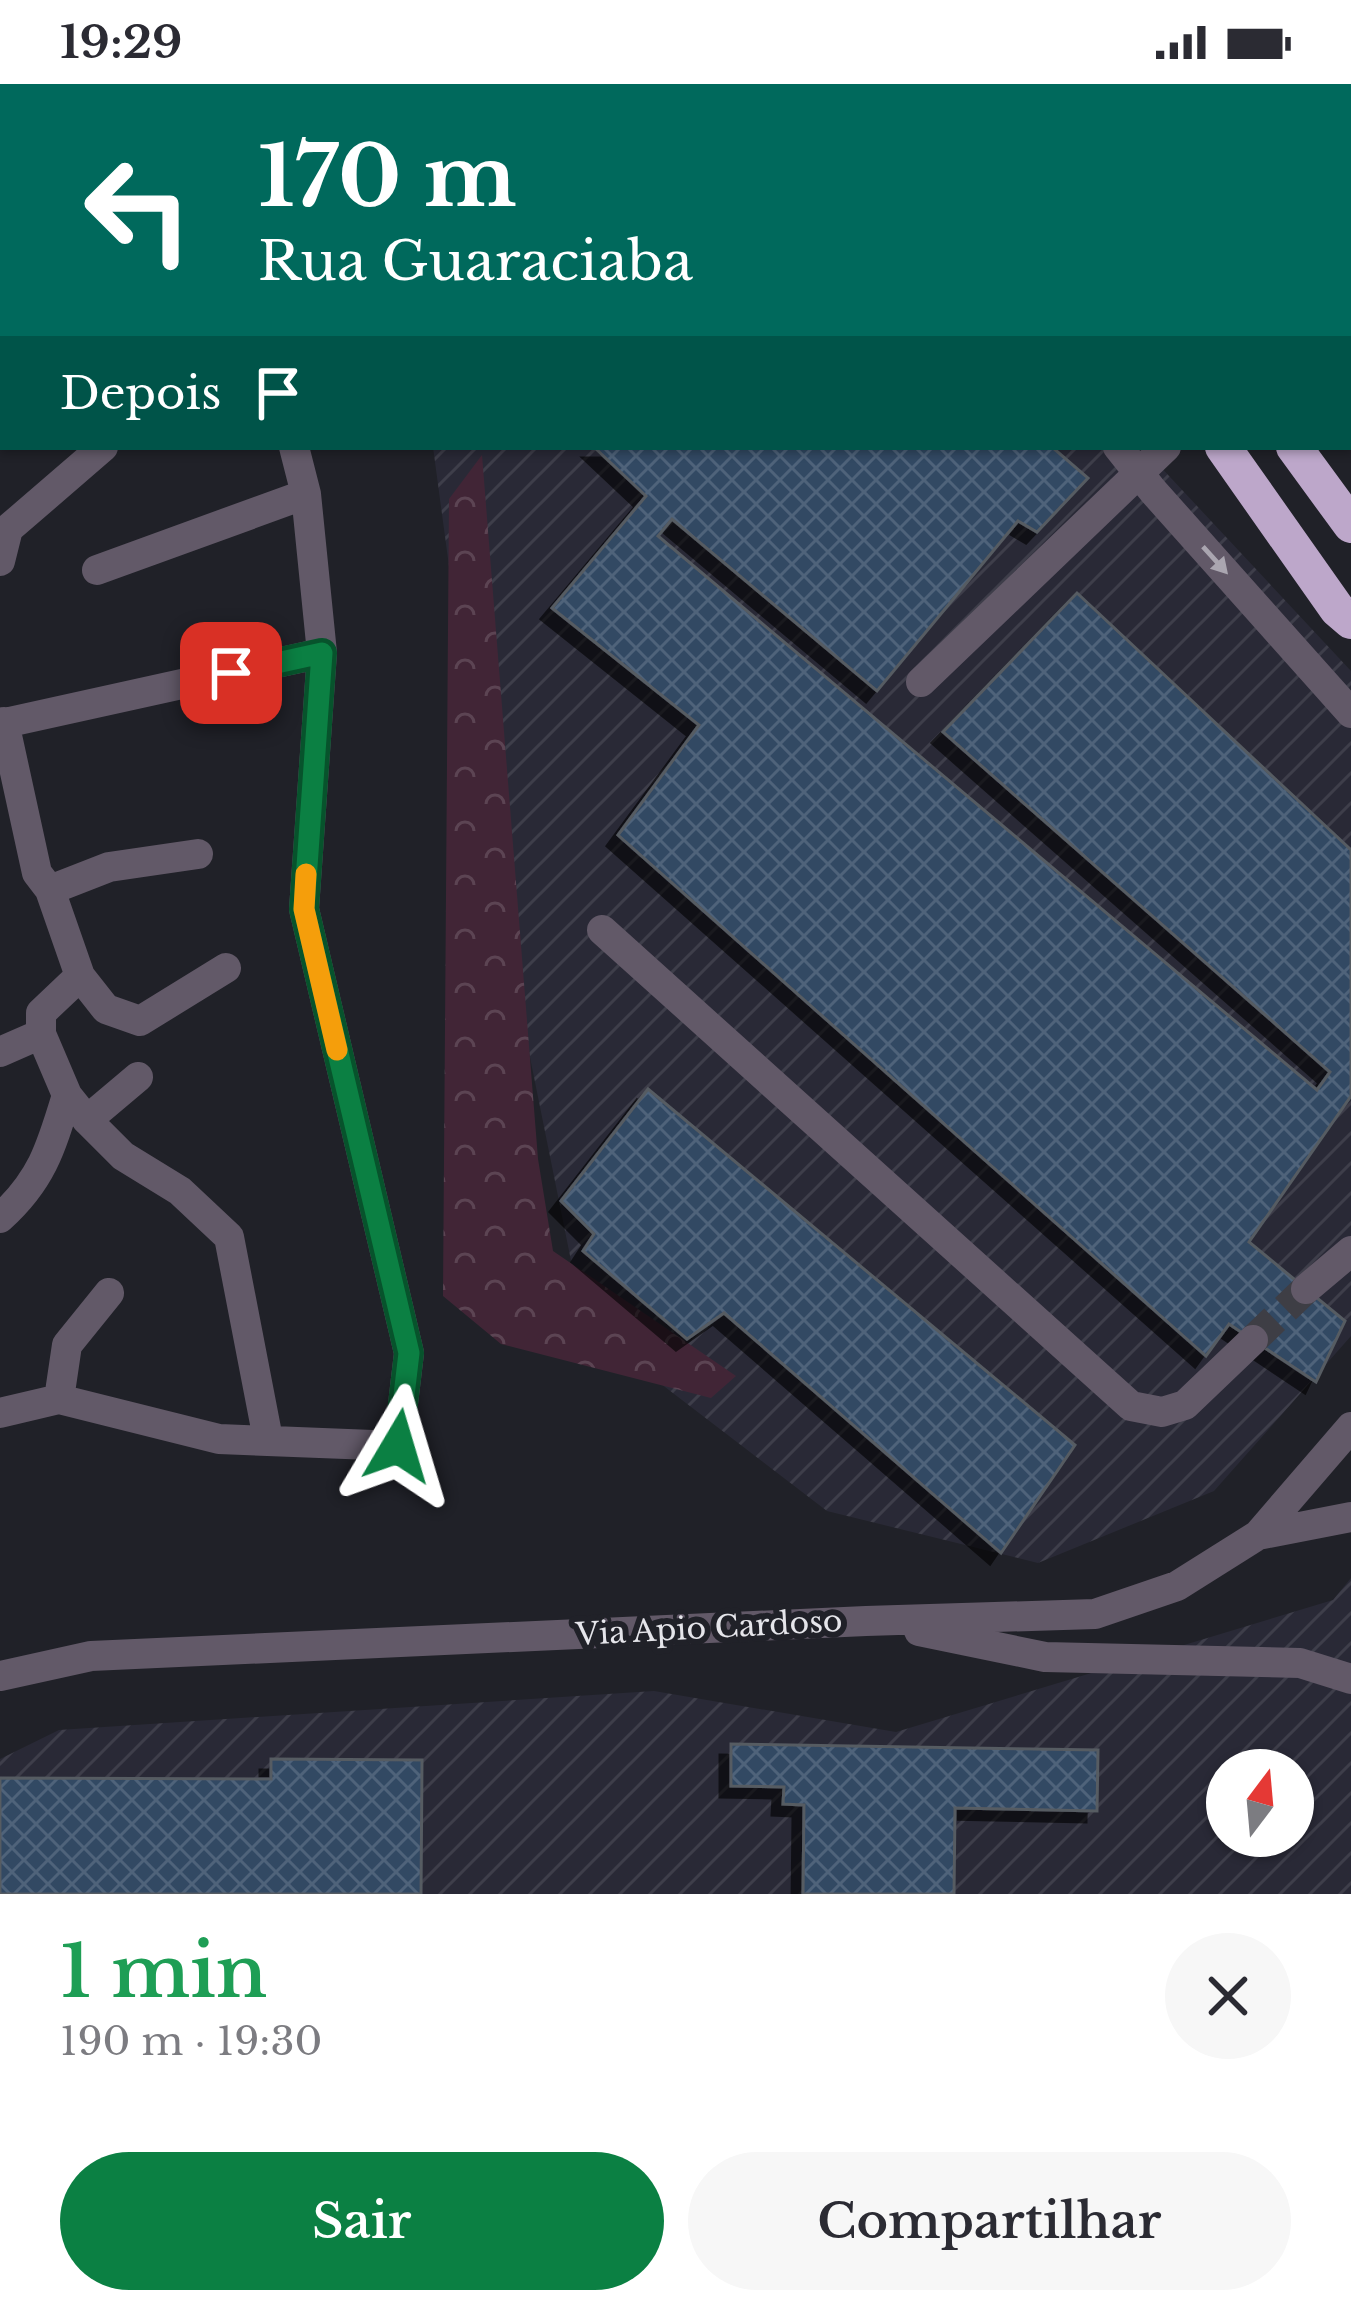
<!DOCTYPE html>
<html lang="pt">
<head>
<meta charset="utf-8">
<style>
	body { margin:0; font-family:"Libre Baskerville",serif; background:#f7f7f7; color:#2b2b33; height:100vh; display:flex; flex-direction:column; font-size:45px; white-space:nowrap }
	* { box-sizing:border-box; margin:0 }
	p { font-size:39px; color:#7c7c81 }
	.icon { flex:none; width:66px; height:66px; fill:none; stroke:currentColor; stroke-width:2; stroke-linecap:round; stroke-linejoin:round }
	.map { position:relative; height:1810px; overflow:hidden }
	.panel { display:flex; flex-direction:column; background:#fff; flex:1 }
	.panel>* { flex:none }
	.guide { position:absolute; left:0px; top:0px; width:1353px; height:366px; box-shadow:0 3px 9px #0004; background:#00695c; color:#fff; overflow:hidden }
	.needle { width:78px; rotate:16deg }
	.fabs { position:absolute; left:1206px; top:1665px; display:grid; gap:24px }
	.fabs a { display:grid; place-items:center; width:108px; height:108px; border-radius:50%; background:#fff; box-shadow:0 3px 9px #0004; font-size:60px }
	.pin { position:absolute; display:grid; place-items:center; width:102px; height:102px; color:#fff; margin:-51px; border-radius:24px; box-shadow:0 6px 18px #0006 }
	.me { position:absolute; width:132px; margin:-66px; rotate:7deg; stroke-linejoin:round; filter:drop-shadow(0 0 9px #0008) }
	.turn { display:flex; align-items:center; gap:42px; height:252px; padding:0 60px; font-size:54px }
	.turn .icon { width:156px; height:156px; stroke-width:2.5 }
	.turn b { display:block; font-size:84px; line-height:102px }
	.then { display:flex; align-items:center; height:114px; padding:0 60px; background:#0003; gap:24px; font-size:45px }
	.round { display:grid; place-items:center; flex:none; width:126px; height:126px; border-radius:63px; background:#f7f7f7 }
	.summary { display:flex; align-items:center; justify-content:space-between; height:204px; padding:0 60px }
	h1 { font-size:72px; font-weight:600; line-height:90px; color:#1e9e55 }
	.primary-button { display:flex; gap:24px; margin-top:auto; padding:24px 60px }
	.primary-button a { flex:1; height:138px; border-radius:72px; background:#0b8043; color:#fff; font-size:48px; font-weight:600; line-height:138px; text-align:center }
	.primary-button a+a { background:#f7f7f7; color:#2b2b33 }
	.status { display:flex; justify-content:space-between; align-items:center; height:84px; padding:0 60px; background:#fff; direction:ltr }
	.status svg { height:33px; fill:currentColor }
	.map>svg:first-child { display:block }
	.industrial { fill:url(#industrial-furrows); fill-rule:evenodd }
	.forest { fill:url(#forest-crowns) }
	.building { fill:url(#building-cross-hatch); stroke:#565b62; stroke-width:3; filter:url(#shadow) }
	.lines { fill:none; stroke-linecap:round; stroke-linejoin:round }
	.minor-tunnel { stroke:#3e3e45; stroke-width:30; stroke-dasharray:30 15; stroke-linecap:butt }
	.minor { stroke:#625968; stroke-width:30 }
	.highway { stroke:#bda7ca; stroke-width:36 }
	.oneway { fill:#aaa6b0 }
	.route-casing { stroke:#07532c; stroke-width:30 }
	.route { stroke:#0b8043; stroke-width:21 }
	.slow { stroke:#f59e0b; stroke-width:21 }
	.labels { text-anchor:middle; stroke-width:12; stroke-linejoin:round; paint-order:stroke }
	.street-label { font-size:30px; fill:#e5e5ea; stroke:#202128 }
</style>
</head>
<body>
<div class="status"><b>19:29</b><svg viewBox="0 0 49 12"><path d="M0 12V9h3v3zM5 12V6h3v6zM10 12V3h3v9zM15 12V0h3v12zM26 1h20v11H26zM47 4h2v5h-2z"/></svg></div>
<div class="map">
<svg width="1351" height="1810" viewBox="0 0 1351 1810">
	<defs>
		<pattern id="industrial-furrows" width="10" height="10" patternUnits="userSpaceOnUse" patternTransform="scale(3)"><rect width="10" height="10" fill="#292936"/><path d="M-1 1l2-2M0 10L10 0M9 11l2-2" fill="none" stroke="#3e3e4a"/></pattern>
		<pattern id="forest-crowns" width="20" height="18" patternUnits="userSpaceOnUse" patternTransform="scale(3)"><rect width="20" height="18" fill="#412536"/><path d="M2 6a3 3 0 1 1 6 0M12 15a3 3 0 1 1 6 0" fill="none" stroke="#5c4453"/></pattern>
		<pattern id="building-cross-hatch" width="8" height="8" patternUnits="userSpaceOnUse" patternTransform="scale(3)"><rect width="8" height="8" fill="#314964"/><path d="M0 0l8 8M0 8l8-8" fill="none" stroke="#4f637a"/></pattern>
		<filter id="shadow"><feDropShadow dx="-11" dy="11" stdDeviation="0" flood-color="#0009"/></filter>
	</defs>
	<rect width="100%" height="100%" fill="#202128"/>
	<path class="industrial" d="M433,363H1142L1351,587V1252L1214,1407L1038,1479L827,1427L584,1241L485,750Z
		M1351,1494V1810H0V1675L59,1646L654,1607L896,1648L1333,1516ZM1227,1686H1293V1752H1227Z"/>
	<path class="forest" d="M482,371L538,1075L553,1167L736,1292L711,1314L501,1260L443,1212L449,415Z"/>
	<path class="building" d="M1266,0H1351V84L1350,3H1266Z
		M594,363H1052L1088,394L1037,448L1018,437L877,607L672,435L658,452L1317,1006L1330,988L943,648L1077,509L1351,766V1012L1249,1158L1345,1237L1316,1298L1229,1240L1206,1272L618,751L699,641L552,524L646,412Z
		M648,1005L1075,1361L1001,1469L724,1229L687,1255L583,1167L594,1150L561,1117Z
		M731,1660L1098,1666L1097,1727L955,1724L954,1810H803L804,1721L783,1720L784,1703L731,1702Z
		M271,1675L422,1676L421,1810H0V1694L271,1695Z"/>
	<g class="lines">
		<path class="minor-tunnel" d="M1253,1256L1306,1205"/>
		<path class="minor" d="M192,0L193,3
			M704,0L711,3
			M1022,0L1023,3
			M641,3H649
			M920,3L926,0
			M996,3L999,0
			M1118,363L1153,407L1351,629
			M0,477L8,445L103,363
			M97,486L306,410
			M921,598L1166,363
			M0,640L322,569
			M50,806L109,783L198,770
			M602,846L1131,1322L1162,1328L1185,1321L1253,1256
			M80,892L106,925L140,937L226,884
			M0,968L41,950
			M67,1011L87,1036L123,1072L180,1107L229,1153L268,1355
			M87,1036L138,993
			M0,1134C42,1096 51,1064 67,1011L41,950V929L80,892L50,806L37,789L4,638
			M1306,1205L1351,1167
			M59,1315L67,1261L109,1209
			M0,1329L59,1315L219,1355L398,1362L409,1269L304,825L322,569L306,410L294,363
			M1258,1451L1351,1433
			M919,1547L1045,1573L1300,1579L1351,1595
			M0,1592L91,1572L866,1537L1095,1530L1177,1502L1258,1451L1351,1343"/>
		<path class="highway" d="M1068,0V3
			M1138,0L1139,3
			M1223,363L1337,525L1351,537
			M1294,363L1351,441"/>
	</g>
	<defs><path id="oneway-solid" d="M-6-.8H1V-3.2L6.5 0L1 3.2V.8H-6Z" transform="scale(3)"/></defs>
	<use class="oneway" href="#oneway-solid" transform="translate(1215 476) rotate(48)"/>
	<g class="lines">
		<defs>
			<path id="route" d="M231,589L322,569L304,825L409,1269L398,1362"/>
		</defs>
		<use href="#route" class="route-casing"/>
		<use href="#route" class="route"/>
		<path class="slow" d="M306,790L304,825L337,966"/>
	</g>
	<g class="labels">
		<g class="street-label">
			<text transform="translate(709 1544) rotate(-3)" y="10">Via Apio Cardoso</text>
		</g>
	</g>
</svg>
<div class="fabs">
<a><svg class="needle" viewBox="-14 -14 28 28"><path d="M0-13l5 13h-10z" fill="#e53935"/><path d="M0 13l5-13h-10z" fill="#7c7c81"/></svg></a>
</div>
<div class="pin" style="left:231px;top:589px;background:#d93025"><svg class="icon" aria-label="arrive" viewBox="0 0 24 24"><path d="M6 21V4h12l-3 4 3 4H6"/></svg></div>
<svg class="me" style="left:398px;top:1362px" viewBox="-20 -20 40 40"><path d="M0-17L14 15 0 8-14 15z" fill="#0b8043" stroke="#fff" stroke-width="4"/></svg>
<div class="guide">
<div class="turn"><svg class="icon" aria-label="left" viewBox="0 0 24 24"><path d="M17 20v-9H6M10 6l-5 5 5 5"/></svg><div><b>170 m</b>Rua Guaraciaba</div></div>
<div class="then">Depois<svg class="icon" aria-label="arrive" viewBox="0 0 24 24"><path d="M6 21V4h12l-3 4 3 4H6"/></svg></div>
</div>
</div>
<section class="panel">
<div class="summary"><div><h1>1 min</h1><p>190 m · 19:30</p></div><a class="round"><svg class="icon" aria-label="close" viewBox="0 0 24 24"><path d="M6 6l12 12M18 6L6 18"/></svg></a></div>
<div class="primary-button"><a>Sair</a><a>Compartilhar</a></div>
</section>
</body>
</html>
